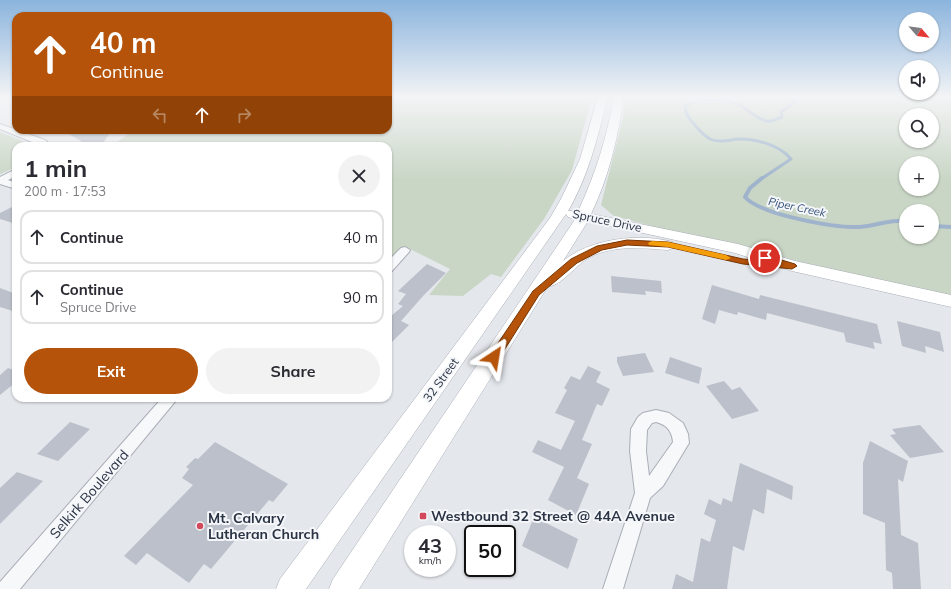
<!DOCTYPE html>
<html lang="en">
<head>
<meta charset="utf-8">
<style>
	body { margin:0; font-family:Mulish,sans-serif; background:#f2f2f3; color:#2b2b33; height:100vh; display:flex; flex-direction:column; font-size:15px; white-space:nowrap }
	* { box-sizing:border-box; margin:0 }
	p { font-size:13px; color:#7c7c81 }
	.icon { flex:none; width:22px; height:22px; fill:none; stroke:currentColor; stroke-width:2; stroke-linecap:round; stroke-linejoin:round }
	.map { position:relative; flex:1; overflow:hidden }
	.panel { position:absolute; left:12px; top:142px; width:380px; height:260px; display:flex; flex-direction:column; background:#fff; border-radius:12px; box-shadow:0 1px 3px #0004 }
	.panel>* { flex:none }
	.guide { position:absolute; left:12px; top:12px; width:380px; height:122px; border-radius:12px; box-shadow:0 1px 3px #0004; background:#b45309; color:#fff; overflow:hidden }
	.needle { width:26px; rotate:118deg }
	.controls { position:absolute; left:899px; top:12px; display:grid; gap:8px }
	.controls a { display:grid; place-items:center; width:40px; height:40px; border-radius:50%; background:#fff; box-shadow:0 1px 3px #0004; font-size:20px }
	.speed { position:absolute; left:404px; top:525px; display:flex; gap:8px; font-size:20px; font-weight:700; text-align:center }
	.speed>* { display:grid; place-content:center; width:52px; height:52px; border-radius:50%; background:#fff; box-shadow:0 1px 3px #0004; line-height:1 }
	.speed small { font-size:10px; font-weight:400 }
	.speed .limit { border:2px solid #111; border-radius:6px; background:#fff; color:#111 }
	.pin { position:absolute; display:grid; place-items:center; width:34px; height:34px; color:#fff; margin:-17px; border:2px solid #fff; border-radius:50%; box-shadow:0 1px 4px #0007 }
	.me { position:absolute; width:44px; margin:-22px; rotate:33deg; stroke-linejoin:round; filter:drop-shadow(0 0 3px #0008) }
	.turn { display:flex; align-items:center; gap:14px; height:84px; padding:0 12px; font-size:18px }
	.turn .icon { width:52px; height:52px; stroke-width:2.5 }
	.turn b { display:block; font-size:28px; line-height:34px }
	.lanes { display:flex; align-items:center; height:38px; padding:0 12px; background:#0003; justify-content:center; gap:20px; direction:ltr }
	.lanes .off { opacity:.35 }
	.round { display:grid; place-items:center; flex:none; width:42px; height:42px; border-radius:21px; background:#f2f2f3 }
	.overview { display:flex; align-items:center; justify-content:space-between; height:68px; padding:0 12px }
	h1 { font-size:24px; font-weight:700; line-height:30px }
	.action { display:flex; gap:8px; margin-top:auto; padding:8px 12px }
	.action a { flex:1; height:46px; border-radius:24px; background:#b45309; color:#fff; font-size:16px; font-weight:700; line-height:46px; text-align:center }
	.action a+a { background:#f2f2f3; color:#2b2b33 }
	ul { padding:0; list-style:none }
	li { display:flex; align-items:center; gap:12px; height:54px; margin:0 8px 6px; padding:0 4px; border:2px solid #e1e1e2; border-radius:12px }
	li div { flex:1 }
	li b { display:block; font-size:15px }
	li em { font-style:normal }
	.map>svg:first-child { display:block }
	.green { fill:#c9d6c5; fill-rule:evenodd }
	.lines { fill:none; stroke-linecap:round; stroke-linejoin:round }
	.stream-far1 { stroke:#9fb4cc; stroke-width:3 }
	.stream { stroke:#9fb4cc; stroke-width:4 }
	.building { fill:#bbc0ca }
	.street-casing { stroke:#a9aeb7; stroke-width:2 }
	.secondary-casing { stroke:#a9aeb7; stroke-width:1 }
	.street { fill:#f7f8fa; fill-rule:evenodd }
	.secondary { fill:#fff; fill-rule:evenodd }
	.route { fill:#b45309; stroke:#753606 }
	.slow { fill:#f59e0b }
	.poi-dot { fill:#d1495b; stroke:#f4f6f9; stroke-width:1.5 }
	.labels { text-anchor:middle; stroke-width:4; stroke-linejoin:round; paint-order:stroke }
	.far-water-label { font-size:11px; font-style:italic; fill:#34527a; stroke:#f4f6f9 }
	.street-label { font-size:12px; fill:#2b3445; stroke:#f4f6f9 }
	.near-street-label { font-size:14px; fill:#2b3445; stroke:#f4f6f9 }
	.near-poi-label { font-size:14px; font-weight:bold; fill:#2b3445; stroke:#f4f6f9; text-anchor:start }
</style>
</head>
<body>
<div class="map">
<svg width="951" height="589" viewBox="0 0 951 589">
	<rect width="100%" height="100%" fill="#e4e7ec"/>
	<path class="green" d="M388,97H592L572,170L544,219L501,277L491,274L463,296L429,295L450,269L408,248L388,268V146H111L132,132V130H388Z
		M626,97H951V301L738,249L614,216L601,205L622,122ZM906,115H932V141H906ZM906,163H932V189H906ZM906,211H932V237H906Z
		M0,132L35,146H16V167L0,174Z"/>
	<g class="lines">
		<path class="stream-far1" d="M761,179L791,159C780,145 754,138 738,139C728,140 719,143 710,139C704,136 699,130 694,124C689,119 685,114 685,106C701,97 727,97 743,107C751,112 758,120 767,121C773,122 777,119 782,117L781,112L795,102V97"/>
		<path class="stream" d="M762,178L750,188L745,197C761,215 835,228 860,227C876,226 890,219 906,221
			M932,226L951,227"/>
	</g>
	<path class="building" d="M62,130H112L101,146H78L81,141Z
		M16,205V224L0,219V213Z
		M427,264L446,273L424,295L401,321L409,325L388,346V314L391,316L403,306L398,304L406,294L398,291Z
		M611,276L661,281L662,293L645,291L646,295L612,292Z
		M712,285L759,299L760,295L877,324L882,344L873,342L875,349L846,342L844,333L767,313L766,320L738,312L737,315L719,310L715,324L702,319Z
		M0,288L16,294V312L0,307Z
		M897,321L940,332L944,352L925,346L926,353L902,346Z
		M645,353L654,372L623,376L617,362V357Z
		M670,357L702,368L699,384L665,373Z
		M588,366L601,372L596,382L610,389L602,406L597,404L582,440L592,444L577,478L589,484L576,515L548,500L564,467L532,452L538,440L561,450L575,421L555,413L567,390L564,388L571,376L580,380Z
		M8,368L16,371V382L0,395V375Z
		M724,381L732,390L740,387L759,411L732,419L706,386Z
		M70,422L90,429L58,461L37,454Z
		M920,425L944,452L910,458L890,435L896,434L892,429Z
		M870,441L908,461L903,482L898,479L901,535L918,543L921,589H893L892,573L886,570L885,523L863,514V463Z
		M215,442L288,484L273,502L269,500L211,569L204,564L189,583L147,553L136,565L124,556L193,485L182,478L189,469L186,467L195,458L198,459Z
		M740,463L793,486L792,500L767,489L764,514L753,509L744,551L733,546L727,589H672L676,574L693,582L701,538L710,542L716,520L704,514L709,499L721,505L723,498L732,502Z
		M17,472L43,481L0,524V488Z
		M534,517L578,539L568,569L522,546Z"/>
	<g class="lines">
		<defs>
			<path id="street" d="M0,124L45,140L51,146H42L0,129Z
				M16,169V176L8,180L16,183V189L0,184V177Z
				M405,247L410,250L409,252L392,271L388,272V261L401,248Z
				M162,398H178L20,589H0V582Z
				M656,410L669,413L683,423L688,434L689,443L663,486L650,498L623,589H603L635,493L630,451L631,429L638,417L643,413ZM656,422C667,425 672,431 673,442L649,476L646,451L647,430L652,423Z"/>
			<path id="secondary" d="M598,97H608C597,139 589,175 567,213L568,211H578L579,209C596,173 607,136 614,97H624C618,137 609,177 591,214L738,244L795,261L951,295V307L792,271L735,253L588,221L563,261C592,238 639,233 673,242L676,245L673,248L668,250C642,248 614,245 590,257C578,263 559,288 548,286L359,589H329L333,579L572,224L575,219L568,217L566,214L306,589H276L280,579L550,218L561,199L580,159Z"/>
		</defs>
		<use href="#street" class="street-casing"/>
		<use href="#secondary" class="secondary-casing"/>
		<use href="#street" class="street"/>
		<use href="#secondary" class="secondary"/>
	</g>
	<linearGradient id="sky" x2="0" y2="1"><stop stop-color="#8bb4dd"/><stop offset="0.54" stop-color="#f3f4f6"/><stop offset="1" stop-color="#f3f4f6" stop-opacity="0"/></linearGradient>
	<rect width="951" height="180" fill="url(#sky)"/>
	<path class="route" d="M627,240L668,242L743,259L767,261L761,258L765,255L795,264L797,266L792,269L743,264L668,247L627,245L602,250L577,263L539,295L498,360H490L489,357L490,355L533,291L571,259L597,246Z"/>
	<path class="slow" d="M652,241L668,242L726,255L731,258L726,260L668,247L649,245L648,243Z"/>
	<g class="poi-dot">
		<rect x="419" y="512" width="8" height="8" rx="2"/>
		<circle cx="200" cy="526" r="4"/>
	</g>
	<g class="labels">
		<g class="far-water-label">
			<text transform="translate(797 207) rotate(12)" y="4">Piper Creek</text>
		</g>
		<g class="street-label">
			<text transform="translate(607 221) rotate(12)" y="4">Spruce Drive</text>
			<text transform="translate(441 380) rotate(-54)" y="4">32 Street</text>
		</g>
		<g class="near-street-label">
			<text transform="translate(89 494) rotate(-49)" y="5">Selkirk Boulevard</text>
		</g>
		<g class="near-poi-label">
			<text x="431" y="521">Westbound 32 Street @ 44A Avenue</text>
			<text x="208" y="523">Mt. Calvary<tspan x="208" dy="16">Lutheran Church</tspan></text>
		</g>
	</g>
</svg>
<div class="controls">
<a><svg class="needle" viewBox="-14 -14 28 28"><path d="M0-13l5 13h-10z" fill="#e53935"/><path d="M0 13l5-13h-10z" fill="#7c7c81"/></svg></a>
<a><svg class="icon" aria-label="sound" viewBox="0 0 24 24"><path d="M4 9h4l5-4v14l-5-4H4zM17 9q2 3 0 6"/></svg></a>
<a><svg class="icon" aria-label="search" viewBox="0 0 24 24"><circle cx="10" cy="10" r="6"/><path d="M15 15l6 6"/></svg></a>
<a>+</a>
<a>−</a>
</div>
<div class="speed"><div>43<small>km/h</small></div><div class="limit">50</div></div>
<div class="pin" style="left:765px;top:258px;background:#d93025"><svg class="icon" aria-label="arrive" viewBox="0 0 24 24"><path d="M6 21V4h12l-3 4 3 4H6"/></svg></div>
<svg class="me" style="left:494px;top:357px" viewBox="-20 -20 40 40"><path d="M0-17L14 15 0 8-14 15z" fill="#b45309" stroke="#fff" stroke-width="4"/></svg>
<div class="guide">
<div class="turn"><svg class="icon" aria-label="ahead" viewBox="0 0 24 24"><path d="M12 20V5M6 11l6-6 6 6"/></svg><div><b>40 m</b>Continue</div></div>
<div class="lanes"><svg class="icon off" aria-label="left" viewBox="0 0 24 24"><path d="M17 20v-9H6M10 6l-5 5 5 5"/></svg><svg class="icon" aria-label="ahead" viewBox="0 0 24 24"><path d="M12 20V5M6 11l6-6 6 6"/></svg><svg class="icon off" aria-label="right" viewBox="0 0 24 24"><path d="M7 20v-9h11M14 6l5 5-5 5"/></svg></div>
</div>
<section class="panel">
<div class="overview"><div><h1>1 min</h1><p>200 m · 17:53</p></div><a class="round"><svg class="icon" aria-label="close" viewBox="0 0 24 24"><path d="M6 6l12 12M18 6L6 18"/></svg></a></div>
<ul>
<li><svg class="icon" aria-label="ahead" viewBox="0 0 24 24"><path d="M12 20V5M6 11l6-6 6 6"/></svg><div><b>Continue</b></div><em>40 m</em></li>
<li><svg class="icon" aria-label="ahead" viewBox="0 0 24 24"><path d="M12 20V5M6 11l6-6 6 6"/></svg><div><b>Continue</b><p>Spruce Drive</p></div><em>90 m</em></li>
</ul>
<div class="action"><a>Exit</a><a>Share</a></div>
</section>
</div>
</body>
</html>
